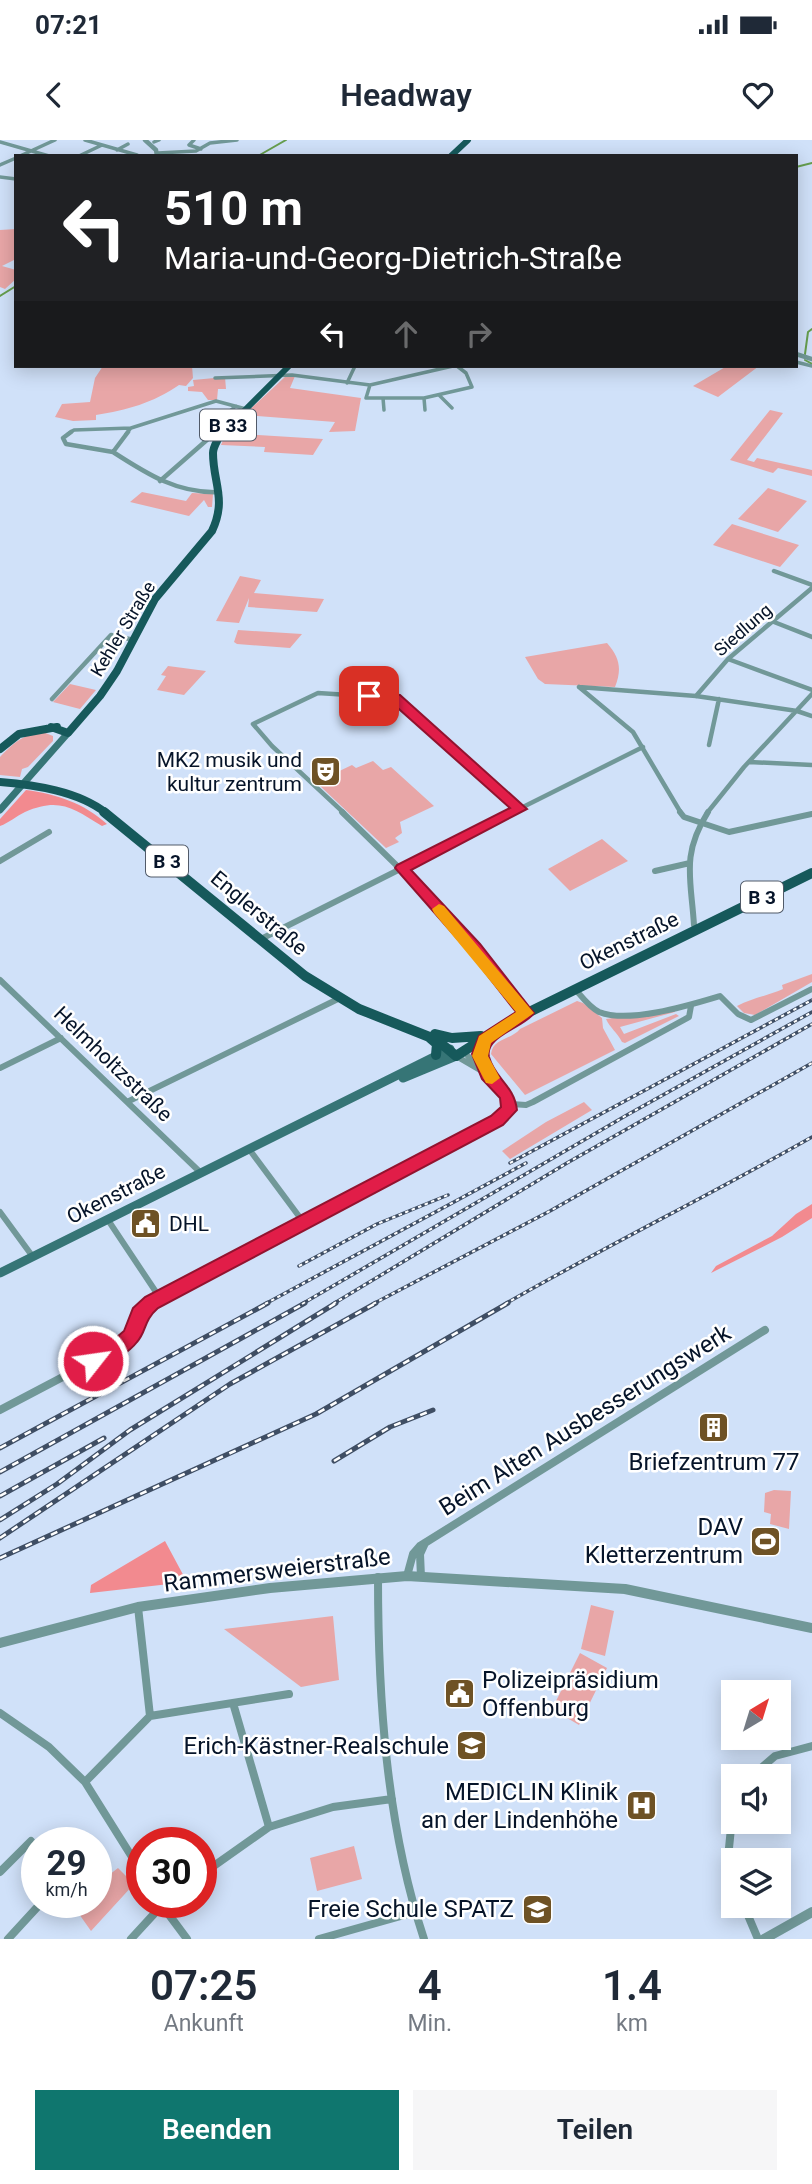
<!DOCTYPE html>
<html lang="de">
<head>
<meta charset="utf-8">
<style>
	body { margin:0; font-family:Roboto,sans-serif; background:#f6f6f7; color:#1f2937; height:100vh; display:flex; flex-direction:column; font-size:26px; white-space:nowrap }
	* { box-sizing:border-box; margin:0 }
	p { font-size:23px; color:#747a83 }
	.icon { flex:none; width:38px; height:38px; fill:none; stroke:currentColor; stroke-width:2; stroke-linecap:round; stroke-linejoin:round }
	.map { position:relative; height:1799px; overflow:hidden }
	.side { display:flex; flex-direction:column; background:#fff; flex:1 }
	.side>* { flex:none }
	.guide { position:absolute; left:14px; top:14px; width:784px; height:214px; border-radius:0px; box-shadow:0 4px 18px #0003; background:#202124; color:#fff; overflow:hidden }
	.needle { width:46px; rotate:38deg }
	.buttons { position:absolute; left:721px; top:1540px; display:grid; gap:14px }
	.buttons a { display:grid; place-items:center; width:70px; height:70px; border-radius:0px; background:#fff; box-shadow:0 4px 18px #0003; font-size:35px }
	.speed { position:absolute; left:21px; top:1687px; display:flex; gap:14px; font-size:35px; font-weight:700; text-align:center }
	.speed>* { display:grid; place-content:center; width:91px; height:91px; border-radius:50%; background:#fff; box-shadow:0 4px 18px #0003; line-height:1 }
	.speed small { font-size:18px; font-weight:400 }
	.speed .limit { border:10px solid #d22; background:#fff; color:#111 }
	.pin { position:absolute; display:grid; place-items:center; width:60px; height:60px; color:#fff; margin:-30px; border-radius:14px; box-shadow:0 4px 10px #0006 }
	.me { position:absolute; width:77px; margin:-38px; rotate:60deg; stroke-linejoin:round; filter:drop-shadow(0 0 5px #0008) }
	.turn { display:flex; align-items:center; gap:24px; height:147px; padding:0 35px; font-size:32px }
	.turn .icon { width:91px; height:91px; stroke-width:2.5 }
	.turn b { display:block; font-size:49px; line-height:60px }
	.lanes { display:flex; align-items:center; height:66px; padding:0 35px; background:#0003; justify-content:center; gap:35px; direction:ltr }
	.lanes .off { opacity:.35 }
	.eta { display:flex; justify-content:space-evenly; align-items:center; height:119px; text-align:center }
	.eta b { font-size:42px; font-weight:600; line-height:49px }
	.cta { display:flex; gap:14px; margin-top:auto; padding:14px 35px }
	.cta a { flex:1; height:80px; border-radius:0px; background:#0f766e; color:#fff; font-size:28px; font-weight:600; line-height:80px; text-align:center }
	.cta a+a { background:#f6f6f7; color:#1f2937 }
	.status { display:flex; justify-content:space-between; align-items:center; height:49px; padding:0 35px; background:#fff; direction:ltr }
	.status svg { height:19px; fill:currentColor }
	header { display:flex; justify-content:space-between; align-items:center; height:91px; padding:0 35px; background:#fff; font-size:32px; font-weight:600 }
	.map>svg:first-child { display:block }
	.green { fill:#e8a6a7 }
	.forest { fill:#f28a8f }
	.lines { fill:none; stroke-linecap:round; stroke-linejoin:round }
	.stream { stroke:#669e4e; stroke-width:2 }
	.minor-far3 { stroke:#719898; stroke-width:3.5 }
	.minor-far2 { stroke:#719898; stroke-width:4.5 }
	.minor-far1 { stroke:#719898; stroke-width:6 }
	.minor { stroke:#719898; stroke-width:8 }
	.tertiary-far1 { stroke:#719898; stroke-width:4.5 }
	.tertiary { stroke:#719898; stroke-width:10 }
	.secondary-far1 { stroke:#367576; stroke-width:7 }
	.secondary { stroke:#367576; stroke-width:9 }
	.primary-far2 { stroke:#16595b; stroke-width:6 }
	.primary-far1 { stroke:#16595b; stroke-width:8 }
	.primary { stroke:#16595b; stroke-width:10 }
	.rail-far1-casing { stroke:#3f4e64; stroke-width:3.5 }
	.rail-casing { stroke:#3f4e64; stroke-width:5 }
	.rail-far1 { stroke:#fff; stroke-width:2; stroke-dasharray:3.5; stroke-linecap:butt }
	.rail { stroke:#fff; stroke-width:2.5; stroke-dasharray:7; stroke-linecap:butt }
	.route { fill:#e11d48; stroke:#92132f; stroke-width:2 }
	.slow { fill:#f59e0b }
	.labels { text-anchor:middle; stroke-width:5; stroke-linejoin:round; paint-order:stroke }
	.far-street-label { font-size:18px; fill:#061429; stroke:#fff }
	.shield { fill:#fff; stroke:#515a69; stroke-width:2 }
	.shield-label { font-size:19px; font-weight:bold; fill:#061429 }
	.poi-label { font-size:21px; fill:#061429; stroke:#fff; text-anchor:end }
	.street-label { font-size:21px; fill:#061429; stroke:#fff }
	.near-street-label { font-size:24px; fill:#061429; stroke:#fff }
	.near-poi-label { font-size:24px; fill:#061429; stroke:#fff; text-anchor:end }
</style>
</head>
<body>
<div class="status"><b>07:21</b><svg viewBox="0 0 49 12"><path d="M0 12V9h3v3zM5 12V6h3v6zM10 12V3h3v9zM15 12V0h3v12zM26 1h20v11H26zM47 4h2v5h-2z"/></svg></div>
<header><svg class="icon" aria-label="back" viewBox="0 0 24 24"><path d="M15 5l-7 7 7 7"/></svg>Headway<svg class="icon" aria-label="heart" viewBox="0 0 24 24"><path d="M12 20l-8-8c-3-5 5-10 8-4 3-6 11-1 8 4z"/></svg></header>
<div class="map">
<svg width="812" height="1799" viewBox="0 0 812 1799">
	<rect width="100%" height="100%" fill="#d0e1f9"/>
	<path class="green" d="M16,89V119L2,126L16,130V139L5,149L0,147V90Z
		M103,226H192L193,238L186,246L179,245C153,263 127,270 96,275V280L73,281L55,277L62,264L90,262L95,238Z
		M727,226H759L718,257L693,246Z
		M286,236H295L290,248L361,258L355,291L329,292L335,282L244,275Z
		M225,237L226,249H218L217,260H208L202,252L188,251V247L194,246L193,240Z
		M770,270L783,273L747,320L754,322L757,318L812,330V336L778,328L773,333L730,320Z
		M226,293L323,299L313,315L264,312L265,307L221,305Z
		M768,348L807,361L778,392L738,379Z
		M142,352L186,361L192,353L213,354L212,367H208L204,360L189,376L130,362Z
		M732,384L799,405L780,427L713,405Z
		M240,436L261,440L254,453L324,459L317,472L248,467L249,458L239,483L216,481Z
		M238,490L302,494L290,508L237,504L234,502Z
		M607,503C620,518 622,529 615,547L545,544L538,539L525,517Z
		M168,526L206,531L184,555L157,550L166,536L161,535Z
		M70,544L96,550L80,569L53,562Z
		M43,592L53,596V601L28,627L22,629L20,637L0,635V617C14,602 23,595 43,592Z
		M373,621L383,630L391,627L434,666L400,682L402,693L395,698L399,702L386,708L319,645L331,640V635L352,625L356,628Z
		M602,699L628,721L570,751L548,729Z
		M812,834V842L755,875L744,873L737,866C752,858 767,856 783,849L782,845Z
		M577,861L583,863L602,878L603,888L615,910L525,955L491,914C493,898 511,900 520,889Z
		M675,869V872L620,887L624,894L676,874L679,876L625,903L622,902C617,892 610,888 606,879Z
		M584,962L592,970L510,1019L502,1011L546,982Z
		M774,1350L791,1351L789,1389L770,1384L771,1374L764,1372L765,1353Z
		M591,1465L614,1471L605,1516L581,1509Z
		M333,1476L339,1540L301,1547L224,1489Z
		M580,1513L607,1528L579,1585L552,1569Z
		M354,1706L362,1739L317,1751L310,1718Z
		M118,1728L134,1744L91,1791L72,1764L96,1762V1745Z"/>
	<path class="forest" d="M26,650C56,654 84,663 107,684L102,686C73,668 59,657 25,672C16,676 9,683 0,686V679Z
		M812,1064V1078L782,1097L711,1133L716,1126L772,1096L796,1074Z
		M165,1401L187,1442L90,1453L91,1445Z"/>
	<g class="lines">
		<path class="stream" d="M258,16L286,0
			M796,27L812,23
			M0,156L16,146
			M805,214L808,192L812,189
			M805,220L812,224"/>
		<path class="minor-far3" d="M85,0L137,15
			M194,0L189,5L201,9
			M0,2L49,16
			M154,2L159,0
			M117,10L128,4
			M158,13L196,11L210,3L237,0
			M20,16L55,0
			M79,16L102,5
			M0,25L16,18
			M0,37L16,39
			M796,222L812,226
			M215,238L292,235L370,245L453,226
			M347,243L355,226
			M370,245L366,258H424L472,247L466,233L457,226
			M439,255L452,268
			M383,258L384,270
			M424,258L425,270
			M68,294L74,290L131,288
			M126,294L131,288L216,261L246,269
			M214,294L234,274L231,270L236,266"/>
		<path class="minor-far2" d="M71,292L63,298L66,304L113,312
			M128,292L113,312C147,334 178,354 220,352
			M160,341L216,292
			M774,431L812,445
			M774,482L812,497
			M728,519L812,550
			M579,547L633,592L681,673
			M579,547L696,556L797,571L812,576
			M696,556L728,519L812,448
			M52,559L111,495L134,500
			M709,605L719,559
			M749,622L812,625
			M344,673L272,606L253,584L318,553L395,558L520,669
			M511,673L643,607
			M707,673L744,627L812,554"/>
		<path class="minor-far1" d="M342,672L434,762L526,873
			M680,672L684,677L729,692L812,674
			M0,721L49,692
			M655,731L690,723
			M698,789L694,785C691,738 681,715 708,672
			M261,799L514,672
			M0,840L201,1033
			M575,849C582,857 589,867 599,872C629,884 690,865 720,856L738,874L751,880L812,849
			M484,900L480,916L485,929
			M456,916L480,930
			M0,928L61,898
			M127,962L338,859
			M511,964L526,965L533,962L689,877L691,866
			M249,1009L304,1083
			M0,1072L33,1117
			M108,1080L160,1158
			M151,1164L506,974L511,964L507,956L464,912"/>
		<path class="minor" d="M0,1270L116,1209C132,1196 138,1176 153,1163
			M407,1436L413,1414L420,1406L765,1190
			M378,1437C378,1557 386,1684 424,1799
			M421,1437L420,1414L425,1403
			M233,1563L269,1687
			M0,1573L49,1607L85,1642L142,1733
			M150,1576L289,1554
			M752,1636L775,1616L812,1606
			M85,1642L150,1576L138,1467
			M733,1668L729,1708L733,1738
			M0,1732L31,1701
			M201,1735L269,1687L333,1667L392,1659
			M161,1764L187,1799
			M744,1766L758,1799
			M8,1799L42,1762
			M131,1799L165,1762
			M319,1799L415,1772"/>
		<path class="tertiary-far1" d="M145,0L156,10L157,16
			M796,214L812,219"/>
		<path class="tertiary" d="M0,1503L138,1467L270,1448L407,1436L625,1449L812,1488
			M764,1799L812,1772"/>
		<path class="secondary-far1" d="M0,670L68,593"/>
		<path class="secondary" d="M403,938L456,916
			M0,1133L450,909"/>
		<path class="primary-far2" d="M451,16L468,0
			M221,294L289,226"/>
		<path class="primary-far1" d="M51,587L68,593L100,556L117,531L155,459L212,391C227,359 213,343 213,313C213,306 219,299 221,292
			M0,609L19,594L57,587
			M0,642C35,645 78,651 106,673"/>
		<path class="primary" d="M104,672L305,836L359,869L437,900L456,916L514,879
			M511,881L812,733
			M435,894L452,898L481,896
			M430,898L437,904L436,915"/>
		<defs>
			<path id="rail-far1" d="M510,1023L812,860
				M299,1126L377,1084L448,1055
				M265,1164L526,1023
				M302,1164L627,975L812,872
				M333,1164L567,1023L812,884
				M373,1164L550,1071L812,923
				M505,1164C606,1106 710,1055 812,997"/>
			<path id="rail" d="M0,1308L268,1163
				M334,1321L390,1287L433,1270
				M0,1332L305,1163
				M0,1356L104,1298
				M0,1380L57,1344L130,1290L336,1163
				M0,1398L230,1244L376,1163
				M0,1418L316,1274L508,1163"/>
		</defs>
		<use href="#rail-far1" class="rail-far1-casing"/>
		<use href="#rail" class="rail-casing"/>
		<use href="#rail-far1" class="rail-far1"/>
		<use href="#rail" class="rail"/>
	</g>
	<path class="route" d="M369,552L400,555L527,669L411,730L480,804L534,873C525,887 484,896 489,917C495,939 514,945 517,970L503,985L158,1168C143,1181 147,1191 137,1202C127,1215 107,1224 93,1229L86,1227L84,1221L86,1215L110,1203L124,1191L133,1168L145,1157L491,976L501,967L500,958L482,939L472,914L479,896L516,872L469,812L395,728L397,725L510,668L391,562L365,559L363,556Z"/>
	<path class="slow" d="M439,764L444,766L534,873L491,903L488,916L500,938L492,944L486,943L472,916L479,896L516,872L434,773L432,769Z"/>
	<defs>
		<symbol id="theatre-square" viewBox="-11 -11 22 22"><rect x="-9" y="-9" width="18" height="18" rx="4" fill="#6e5225" stroke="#fff"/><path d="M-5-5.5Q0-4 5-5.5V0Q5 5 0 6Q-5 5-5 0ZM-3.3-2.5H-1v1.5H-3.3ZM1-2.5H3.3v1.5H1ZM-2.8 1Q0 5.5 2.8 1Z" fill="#fff"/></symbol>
		<symbol id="civic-square" viewBox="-11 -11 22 22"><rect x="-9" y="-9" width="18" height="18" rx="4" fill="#6e5225" stroke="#fff"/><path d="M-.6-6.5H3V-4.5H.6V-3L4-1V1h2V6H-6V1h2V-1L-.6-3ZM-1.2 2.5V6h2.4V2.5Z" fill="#fff"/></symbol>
		<symbol id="building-square" viewBox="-11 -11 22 22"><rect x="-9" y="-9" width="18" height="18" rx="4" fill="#6e5225" stroke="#fff"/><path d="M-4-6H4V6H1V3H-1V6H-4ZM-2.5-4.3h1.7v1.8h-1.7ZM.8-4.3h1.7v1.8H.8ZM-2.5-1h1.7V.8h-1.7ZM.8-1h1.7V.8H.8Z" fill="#fff"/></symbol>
		<symbol id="stadium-square" viewBox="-11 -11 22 22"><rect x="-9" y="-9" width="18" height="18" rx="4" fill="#6e5225" stroke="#fff"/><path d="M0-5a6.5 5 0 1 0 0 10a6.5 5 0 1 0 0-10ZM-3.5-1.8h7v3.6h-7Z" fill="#fff"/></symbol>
		<symbol id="school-square" viewBox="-11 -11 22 22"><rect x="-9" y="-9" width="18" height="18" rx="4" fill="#6e5225" stroke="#fff"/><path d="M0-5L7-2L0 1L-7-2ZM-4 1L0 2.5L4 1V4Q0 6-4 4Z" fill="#fff"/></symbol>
		<symbol id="hospital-square" viewBox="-11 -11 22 22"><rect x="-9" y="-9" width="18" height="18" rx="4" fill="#6e5225" stroke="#fff"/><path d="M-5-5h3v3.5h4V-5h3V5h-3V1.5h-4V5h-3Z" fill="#fff"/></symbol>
	</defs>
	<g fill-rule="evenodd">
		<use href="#theatre-square" x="308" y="614" width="35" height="35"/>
		<use href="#civic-square" x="128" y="1066" width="35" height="35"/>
		<use href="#building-square" x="696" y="1270" width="35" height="35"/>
		<use href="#stadium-square" x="748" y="1384" width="35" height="35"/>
		<use href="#civic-square" x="442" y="1536" width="35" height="35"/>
		<use href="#school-square" x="454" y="1588" width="35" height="35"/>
		<use href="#hospital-square" x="624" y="1648" width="35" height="35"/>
		<use href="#school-square" x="520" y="1752" width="35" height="35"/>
	</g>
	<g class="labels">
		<g class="far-street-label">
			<text transform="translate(123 489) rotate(-59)" y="6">Kehler Straße</text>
			<text transform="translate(743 490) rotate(-41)" y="6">Siedlung</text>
		</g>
		<g class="shield">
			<rect x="200" y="269.5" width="56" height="31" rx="5"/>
			<rect x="146" y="705.5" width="42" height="31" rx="5"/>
			<rect x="741" y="741.5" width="42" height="31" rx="5"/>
		</g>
		<g class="shield-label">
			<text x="228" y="292">B 33</text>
			<text x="167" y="728">B 3</text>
			<text x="762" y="764">B 3</text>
		</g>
		<g class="poi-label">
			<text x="302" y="627">MK2 musik und<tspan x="302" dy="24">kultur zentrum</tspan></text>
			<text x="169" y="1091" text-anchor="start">DHL</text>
		</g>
		<g class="street-label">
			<text transform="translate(259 773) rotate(40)" y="7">Englerstraße</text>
			<text transform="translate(629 801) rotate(-26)" y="7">Okenstraße</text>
			<text transform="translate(113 924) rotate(44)" y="7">Helmholtzstraße</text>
			<text transform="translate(116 1054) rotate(-27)" y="7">Okenstraße</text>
		</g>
		<g class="near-street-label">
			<text transform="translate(585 1280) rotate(-32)" y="8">Beim Alten Ausbesserungswerk</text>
			<text transform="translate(277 1430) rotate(-7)" y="8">Rammersweierstraße</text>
		</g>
		<g class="near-poi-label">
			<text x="714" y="1330" text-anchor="middle">Briefzentrum 77</text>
			<text x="743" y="1395">DAV<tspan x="743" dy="28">Kletterzentrum</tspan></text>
			<text x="482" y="1548" text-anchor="start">Polizeipräsidium<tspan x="482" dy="28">Offenburg</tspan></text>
			<text x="449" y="1614">Erich-Kästner-Realschule</text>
			<text x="618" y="1660">MEDICLIN Klinik<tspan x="618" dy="28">an der Lindenhöhe</tspan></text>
			<text x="514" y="1777">Freie Schule SPATZ</text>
		</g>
	</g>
</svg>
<div class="buttons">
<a><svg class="needle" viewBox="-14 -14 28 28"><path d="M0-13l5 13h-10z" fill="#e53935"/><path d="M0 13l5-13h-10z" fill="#747a83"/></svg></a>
<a><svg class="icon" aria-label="sound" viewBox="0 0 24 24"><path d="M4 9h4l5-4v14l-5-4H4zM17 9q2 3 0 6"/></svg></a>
<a><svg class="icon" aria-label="layers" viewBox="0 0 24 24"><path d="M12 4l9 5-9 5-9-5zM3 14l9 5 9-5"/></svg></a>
</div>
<div class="speed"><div>29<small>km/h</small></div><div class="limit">30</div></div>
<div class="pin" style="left:369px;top:556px;background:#d93025"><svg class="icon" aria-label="arrive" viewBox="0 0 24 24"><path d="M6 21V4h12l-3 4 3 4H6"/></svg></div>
<svg class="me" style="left:93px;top:1221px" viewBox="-20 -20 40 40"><circle r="17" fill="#e11d48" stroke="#fff" stroke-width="3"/><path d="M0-11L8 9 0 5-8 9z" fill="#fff"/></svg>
<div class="guide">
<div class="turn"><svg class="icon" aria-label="left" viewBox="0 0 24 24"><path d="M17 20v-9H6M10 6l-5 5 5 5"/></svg><div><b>510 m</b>Maria-und-Georg-Dietrich-Straße</div></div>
<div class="lanes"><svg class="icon" aria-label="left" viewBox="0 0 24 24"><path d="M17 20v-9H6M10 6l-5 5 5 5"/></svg><svg class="icon off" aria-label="ahead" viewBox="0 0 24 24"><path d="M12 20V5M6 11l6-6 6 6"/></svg><svg class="icon off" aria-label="right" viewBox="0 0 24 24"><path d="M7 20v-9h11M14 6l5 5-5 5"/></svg></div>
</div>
</div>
<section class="side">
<div class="eta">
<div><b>07:25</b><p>Ankunft</p></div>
<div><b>4</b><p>Min.</p></div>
<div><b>1.4</b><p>km</p></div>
</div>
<div class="cta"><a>Beenden</a><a>Teilen</a></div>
</section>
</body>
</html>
